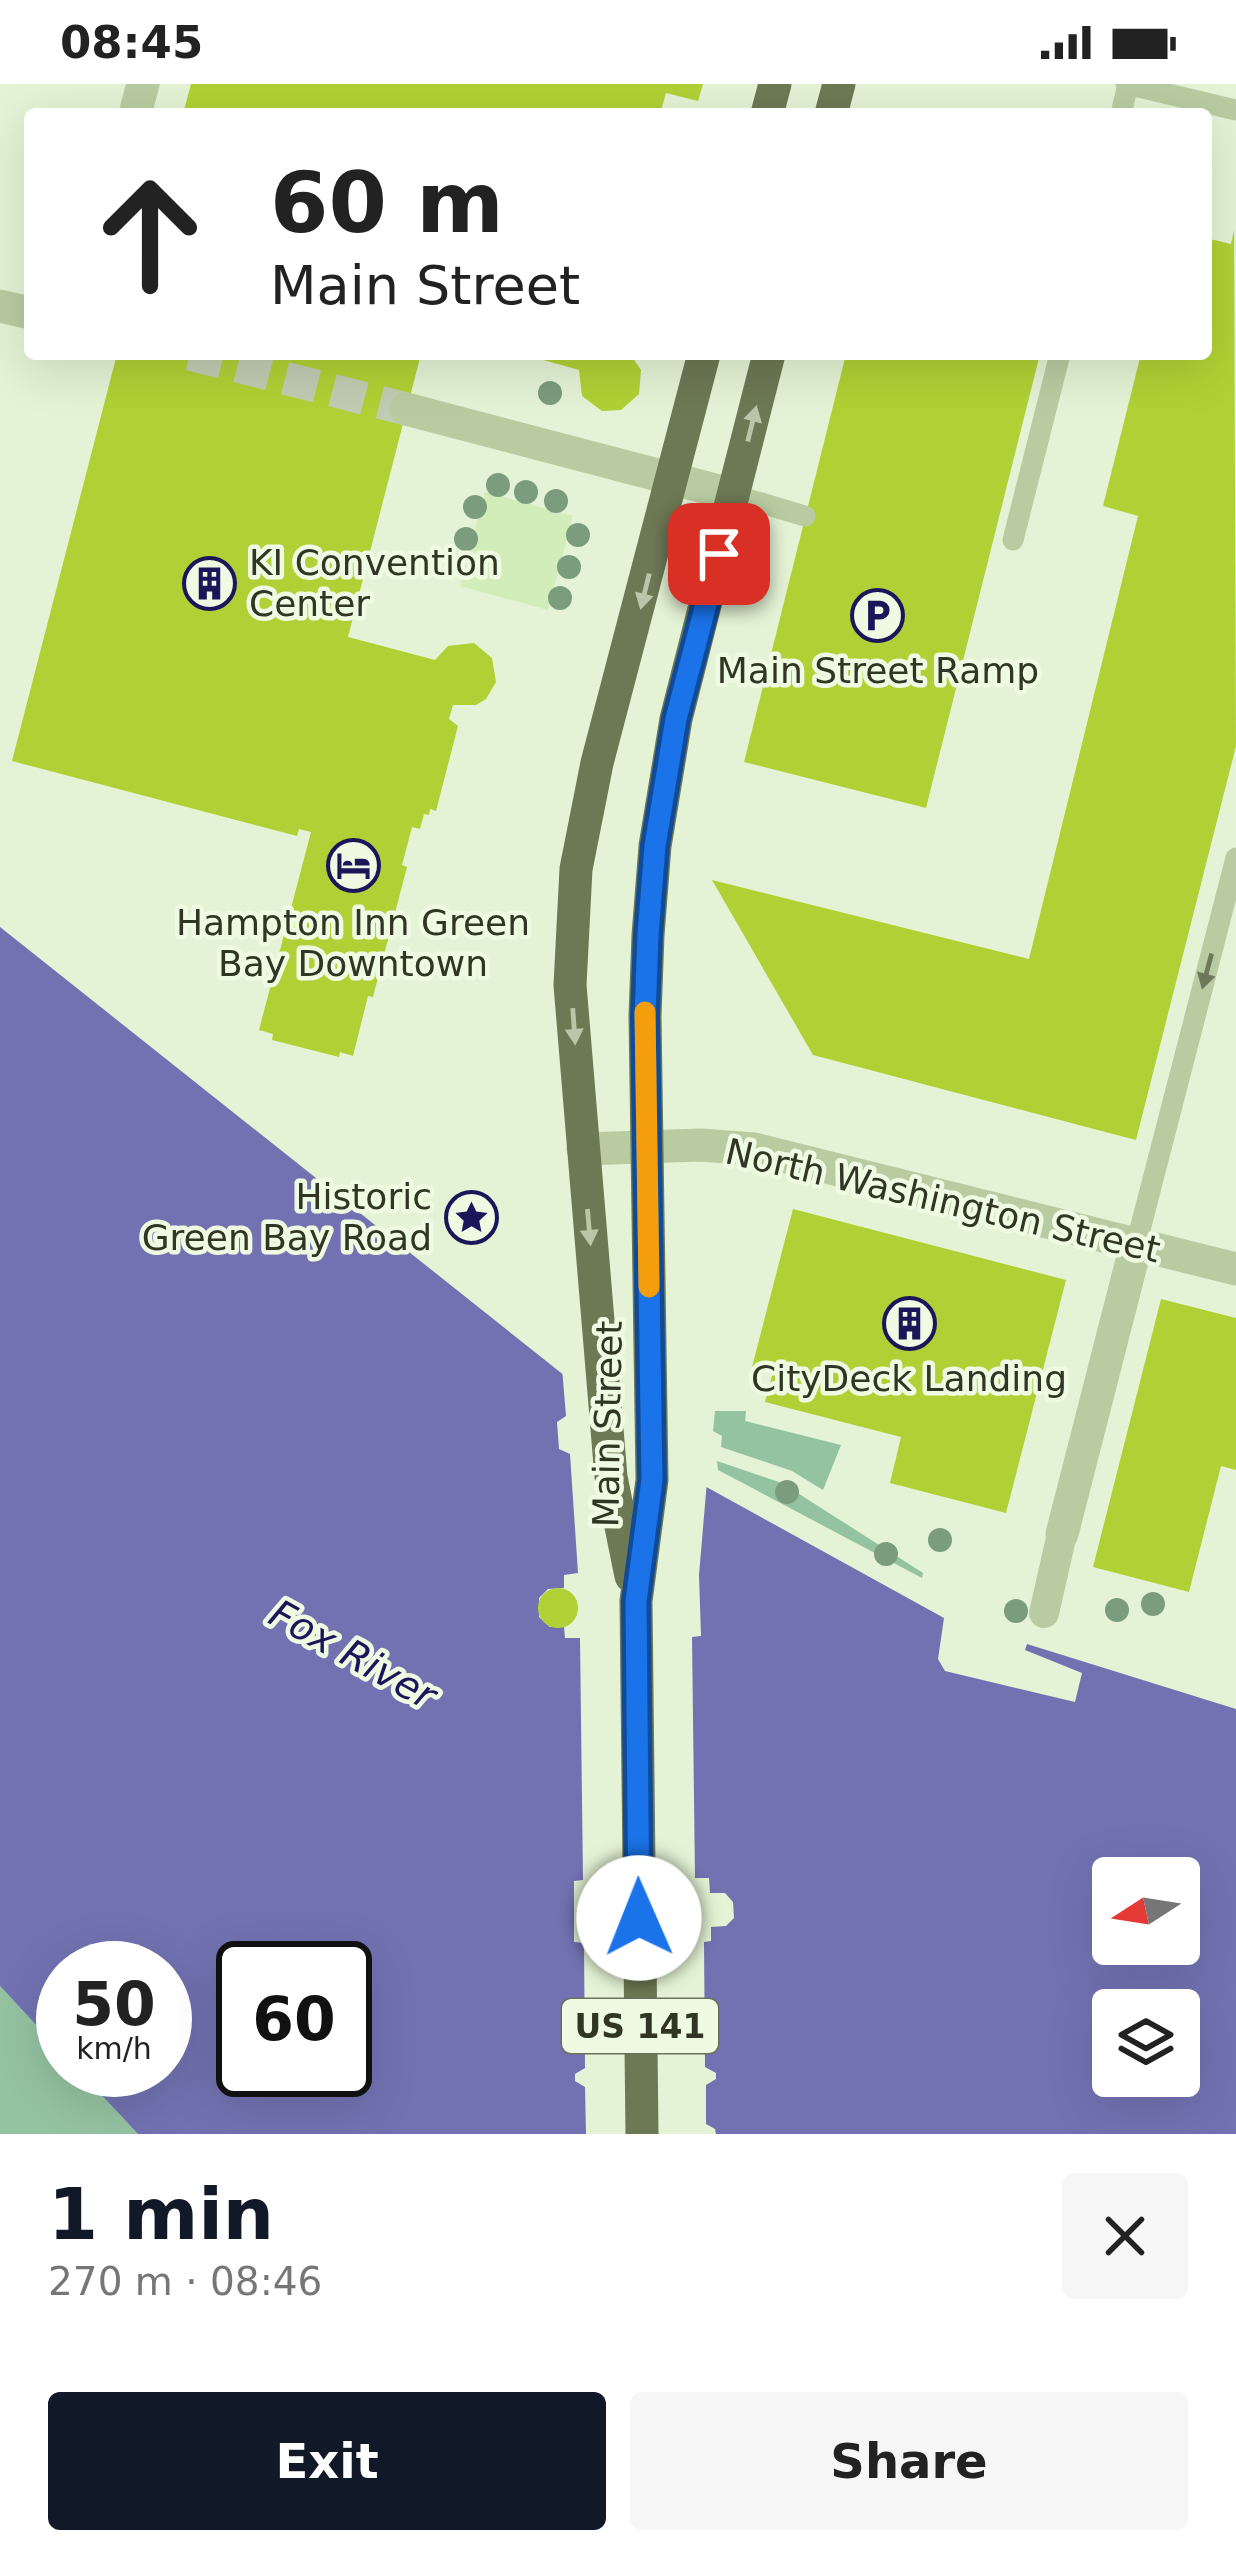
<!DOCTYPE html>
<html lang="en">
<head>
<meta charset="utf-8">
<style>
	body { margin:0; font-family:"DejaVu Sans",sans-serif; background:#f6f6f6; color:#222; height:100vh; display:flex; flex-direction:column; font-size:45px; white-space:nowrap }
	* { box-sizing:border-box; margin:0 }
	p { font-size:39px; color:#767676 }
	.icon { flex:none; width:66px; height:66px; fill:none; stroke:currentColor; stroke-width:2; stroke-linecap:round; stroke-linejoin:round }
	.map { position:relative; height:2050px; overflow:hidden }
	.side { display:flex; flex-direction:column; background:#fff; flex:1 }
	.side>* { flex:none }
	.top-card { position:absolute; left:24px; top:24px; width:1188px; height:252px; border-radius:12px; box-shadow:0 12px 48px #0002; background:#fff; color:#222; overflow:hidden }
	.needle { width:78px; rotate:258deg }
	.controls { position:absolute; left:1092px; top:1773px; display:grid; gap:24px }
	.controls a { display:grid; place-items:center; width:108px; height:108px; border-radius:12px; background:#fff; box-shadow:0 12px 48px #0002; font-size:60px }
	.speed { position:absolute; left:36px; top:1857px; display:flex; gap:24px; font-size:60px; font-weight:700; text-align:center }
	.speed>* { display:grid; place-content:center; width:156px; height:156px; border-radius:50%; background:#fff; box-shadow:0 12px 48px #0002; line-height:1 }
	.speed small { font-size:30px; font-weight:400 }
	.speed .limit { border:6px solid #111; border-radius:18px; background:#fff; color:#111 }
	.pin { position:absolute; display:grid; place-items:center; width:102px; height:102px; color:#fff; margin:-51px; border-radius:24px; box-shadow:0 6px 18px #0006 }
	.me { position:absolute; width:132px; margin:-66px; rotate:359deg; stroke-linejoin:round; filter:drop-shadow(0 0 9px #0008) }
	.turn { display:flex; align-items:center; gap:42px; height:252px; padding:0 48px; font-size:54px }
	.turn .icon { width:156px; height:156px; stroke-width:2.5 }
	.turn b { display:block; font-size:84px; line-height:102px }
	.round { display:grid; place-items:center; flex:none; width:126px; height:126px; border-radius:12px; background:#f6f6f6 }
	.overview { display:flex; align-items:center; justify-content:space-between; height:204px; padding:0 48px }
	h1 { font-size:72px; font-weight:700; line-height:90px; color:#111827 }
	.action { display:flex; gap:24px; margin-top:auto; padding:24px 48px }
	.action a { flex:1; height:138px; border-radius:12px; background:#111827; color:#fff; font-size:48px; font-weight:700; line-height:138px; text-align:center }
	.action a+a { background:#f6f6f6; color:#222 }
	.status { display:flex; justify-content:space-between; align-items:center; height:84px; padding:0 60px; background:#fff; direction:ltr }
	.status svg { height:33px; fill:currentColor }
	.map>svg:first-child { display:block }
	.green { fill:#94c3a2 }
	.plaza { fill:#d2edba }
	.water { fill:#7272b2; fill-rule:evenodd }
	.pier { fill:#e4f3d5 }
	.building { fill:#b0d135 }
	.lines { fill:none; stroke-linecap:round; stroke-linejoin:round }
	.minor-tunnel { stroke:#c0cdb2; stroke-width:33; stroke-dasharray:33 16; stroke-linecap:butt }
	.service { stroke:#b9cca1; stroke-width:21 }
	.pedestrian { stroke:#b9cca1; stroke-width:30 }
	.minor { stroke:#b9cca1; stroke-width:33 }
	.tertiary { stroke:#b9cca1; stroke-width:33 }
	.primary { stroke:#6d7854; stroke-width:33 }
	.tree { fill:#7c9c7e }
	.oneway { fill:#bac6a9 }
	.oneway2 { fill:#6e795c }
	.route-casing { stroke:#114b97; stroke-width:30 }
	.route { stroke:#1a73e8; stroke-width:21 }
	.slow { stroke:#f59e0b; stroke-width:21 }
	.labels { text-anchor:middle; stroke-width:9; stroke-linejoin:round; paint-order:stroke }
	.shield { fill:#eefae2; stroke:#69705d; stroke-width:3 }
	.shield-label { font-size:33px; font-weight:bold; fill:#303524 }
	.poi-label { font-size:36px; fill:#303524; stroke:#eefae2 }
	.street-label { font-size:36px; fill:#303524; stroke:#eefae2 }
	.water-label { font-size:39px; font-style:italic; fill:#19175a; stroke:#eefae2 }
</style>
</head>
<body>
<div class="status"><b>08:45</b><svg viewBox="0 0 49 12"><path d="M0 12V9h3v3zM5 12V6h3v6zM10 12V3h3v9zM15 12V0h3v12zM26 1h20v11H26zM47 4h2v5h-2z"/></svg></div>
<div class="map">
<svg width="1236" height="2050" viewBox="0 0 1236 2050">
	<rect width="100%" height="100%" fill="#e4f3d5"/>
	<path class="green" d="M715,1327H746L745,1337L841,1361L823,1406L792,1387L721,1363L722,1352L713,1347Z
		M717,1377L782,1399L923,1489L922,1494L718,1386Z
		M0,1902L63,1970V1986H78L138,2050H0Z"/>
	<path class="plaza" d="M485,408L573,432L548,526L460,502Z"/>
	<path class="water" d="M0,843L701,1400L944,1534L938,1575L945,1587L1075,1618L1082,1589L1025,1566L1027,1560L1236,1625V2050H138L78,1986H165V1884H63V1970L0,1902ZM1113,1794H1179V1860H1113ZM243,1884H345V1986H243ZM1113,1926H1179V1992H1113Z"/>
	<path class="pier" d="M562,1284L707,1397L699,1491L701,1552L692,1553L695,1794H709L710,1809H725L733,1818L734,1834L726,1842L711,1843V1857L704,1858L705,1983L716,1989V1995L706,2001V2040L715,2045L716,2050H586L585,2003L575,1997V1990L585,1984L584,1859L574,1858V1797L583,1796L580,1554H565L564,1543H550L539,1533V1514L548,1505L564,1504V1491L578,1489L570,1370L559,1365L557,1338L566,1332Z"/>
	<path class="building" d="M191,0H703L698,17L666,9L660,30H183Z
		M1234,146L1236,662L1136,1056L813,971L712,796L1029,875L1138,432L1103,422L1141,270H1206V154L1231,160Z
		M117,270H421L348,553L435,576L448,562L474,559L492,574L496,598L486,615L476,621H453L449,635L458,642L436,727L430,725L429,731L424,730L420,745L412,743L402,781L407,783L373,913L368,912L353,972L340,968L339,973L272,956L273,950L259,946L311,748L299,745L297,752L12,677Z
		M522,270H630L641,286L639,310L621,326L602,327L582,312L579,286Z
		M846,270H1040L926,724L744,678Z
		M793,1125L1066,1196L1006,1429L890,1399L901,1353L765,1318L773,1288L752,1283Z
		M1161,1215L1236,1234V1386L1221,1382L1189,1508L1093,1483Z
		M538 1524a20 20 0 1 1 40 0a20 20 0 1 1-40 0Z"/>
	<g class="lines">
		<path class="minor-tunnel" d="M190,270L406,325"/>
		<path class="service" d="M1126,0L1236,26
			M1121,30L1128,0
			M734,411L805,432
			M1013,456L1060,270
			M1136,1161L1236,774"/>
		<path class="pedestrian" d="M1044,1529L1062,1450"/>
		<path class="minor" d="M135,30L143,0
			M0,222L30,229
			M406,325L734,411
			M1062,1450L1136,1161"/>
		<path class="tertiary" d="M583,1065L701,1061L754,1065L1236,1185"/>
		<path class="primary" d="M767,30L775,0
			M831,30L839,0
			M631,1492L611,1393L570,901L576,785L597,679L704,270
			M642,2050L636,1517L652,1396L645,932L648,851L655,762L676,635L769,270"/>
	</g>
	<g class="tree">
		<circle cx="550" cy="309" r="12"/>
		<circle cx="498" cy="401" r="12"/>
		<circle cx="526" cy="408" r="12"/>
		<circle cx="556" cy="417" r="12"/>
		<circle cx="475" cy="423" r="12"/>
		<circle cx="578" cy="451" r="12"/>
		<circle cx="466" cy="455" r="12"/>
		<circle cx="569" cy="483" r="12"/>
		<circle cx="560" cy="514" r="12"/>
		<circle cx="787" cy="1408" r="12"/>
		<circle cx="940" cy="1456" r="12"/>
		<circle cx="886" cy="1470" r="12"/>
		<circle cx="1153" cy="1520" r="12"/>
		<circle cx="1117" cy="1526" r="12"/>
		<circle cx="1016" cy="1527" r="12"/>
	</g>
	<defs><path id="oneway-solid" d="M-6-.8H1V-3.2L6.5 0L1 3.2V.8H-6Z" transform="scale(3)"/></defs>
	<g class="oneway">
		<use href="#oneway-solid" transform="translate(752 340) rotate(-76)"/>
		<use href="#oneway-solid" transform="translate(645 507) rotate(104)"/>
		<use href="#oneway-solid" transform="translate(574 942) rotate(86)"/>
		<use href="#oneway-solid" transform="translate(589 1143) rotate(85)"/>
	</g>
	<use class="oneway2" href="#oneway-solid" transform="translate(1207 887) rotate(105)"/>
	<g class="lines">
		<defs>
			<path id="route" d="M639,1834L636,1517L652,1396L645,932L648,851L655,762L676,635L719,470"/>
		</defs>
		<use href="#route" class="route-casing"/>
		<use href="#route" class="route"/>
		<path class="slow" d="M645,928L649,1203"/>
	</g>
	<defs>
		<symbol id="building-ring" viewBox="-11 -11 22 22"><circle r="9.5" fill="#eefae2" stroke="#19175a" stroke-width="1.5"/><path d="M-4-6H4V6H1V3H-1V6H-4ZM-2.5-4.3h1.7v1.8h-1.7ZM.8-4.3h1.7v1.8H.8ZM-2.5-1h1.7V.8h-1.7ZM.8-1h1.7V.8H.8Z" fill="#19175a"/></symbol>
		<symbol id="parking-ring" viewBox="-11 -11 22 22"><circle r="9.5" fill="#eefae2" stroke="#19175a" stroke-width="1.5"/><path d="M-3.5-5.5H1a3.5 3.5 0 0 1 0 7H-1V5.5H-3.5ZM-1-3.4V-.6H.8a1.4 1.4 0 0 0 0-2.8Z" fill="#19175a"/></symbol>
		<symbol id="hotel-ring" viewBox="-11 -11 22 22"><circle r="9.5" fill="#eefae2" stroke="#19175a" stroke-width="1.5"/><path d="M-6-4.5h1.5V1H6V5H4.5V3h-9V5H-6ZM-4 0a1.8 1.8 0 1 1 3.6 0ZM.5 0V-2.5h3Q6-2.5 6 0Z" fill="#19175a"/></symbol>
		<symbol id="sight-ring" viewBox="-11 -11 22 22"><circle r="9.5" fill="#eefae2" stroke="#19175a" stroke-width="1.5"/><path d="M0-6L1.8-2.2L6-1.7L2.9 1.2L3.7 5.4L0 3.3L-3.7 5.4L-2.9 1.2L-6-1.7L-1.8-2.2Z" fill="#19175a"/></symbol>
	</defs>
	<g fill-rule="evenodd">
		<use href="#building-ring" x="180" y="470" width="59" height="59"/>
		<use href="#parking-ring" x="848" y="502" width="59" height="59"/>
		<use href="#hotel-ring" x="324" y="752" width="59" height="59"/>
		<use href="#sight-ring" x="442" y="1104" width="59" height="59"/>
		<use href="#building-ring" x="880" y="1210" width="59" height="59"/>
	</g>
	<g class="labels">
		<rect class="shield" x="562" y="1915" width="156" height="54" rx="9"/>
		<g class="shield-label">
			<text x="640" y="1954">US 141</text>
		</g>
		<g class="poi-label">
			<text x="249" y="491" text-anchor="start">KI Convention<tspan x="249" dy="41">Center</tspan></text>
			<text x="878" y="599">Main Street Ramp</text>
			<text x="353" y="851">Hampton Inn Green<tspan x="353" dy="41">Bay Downtown</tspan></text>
			<text x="432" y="1125" text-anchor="end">Historic<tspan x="432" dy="41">Green Bay Road</tspan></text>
			<text x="909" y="1307">CityDeck Landing</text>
		</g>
		<g class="street-label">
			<text transform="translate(943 1116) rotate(13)" y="13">North Washington Street</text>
			<text transform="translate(607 1340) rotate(-89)" y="13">Main Street</text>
		</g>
		<g class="water-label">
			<text transform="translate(353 1570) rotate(29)" y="14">Fox River</text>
		</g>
	</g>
</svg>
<div class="controls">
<a><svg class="needle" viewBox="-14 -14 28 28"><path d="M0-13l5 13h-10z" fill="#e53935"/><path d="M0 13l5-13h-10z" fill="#767676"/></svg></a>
<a><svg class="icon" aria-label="layers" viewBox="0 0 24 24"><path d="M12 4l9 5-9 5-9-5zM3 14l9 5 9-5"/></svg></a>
</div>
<div class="speed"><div>50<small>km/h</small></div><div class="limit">60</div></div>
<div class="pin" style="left:719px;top:470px;background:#d93025"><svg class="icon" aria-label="arrive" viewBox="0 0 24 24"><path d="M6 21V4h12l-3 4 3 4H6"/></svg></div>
<svg class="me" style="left:639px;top:1834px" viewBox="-20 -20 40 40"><circle r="19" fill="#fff"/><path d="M0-13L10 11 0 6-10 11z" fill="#1a73e8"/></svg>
<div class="top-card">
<div class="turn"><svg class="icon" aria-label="ahead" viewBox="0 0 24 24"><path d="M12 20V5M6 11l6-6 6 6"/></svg><div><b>60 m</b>Main Street</div></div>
</div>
</div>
<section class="side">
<div class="overview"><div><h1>1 min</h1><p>270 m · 08:46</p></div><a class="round"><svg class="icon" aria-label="close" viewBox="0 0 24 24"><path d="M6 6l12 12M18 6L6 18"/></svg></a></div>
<div class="action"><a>Exit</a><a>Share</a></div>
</section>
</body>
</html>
